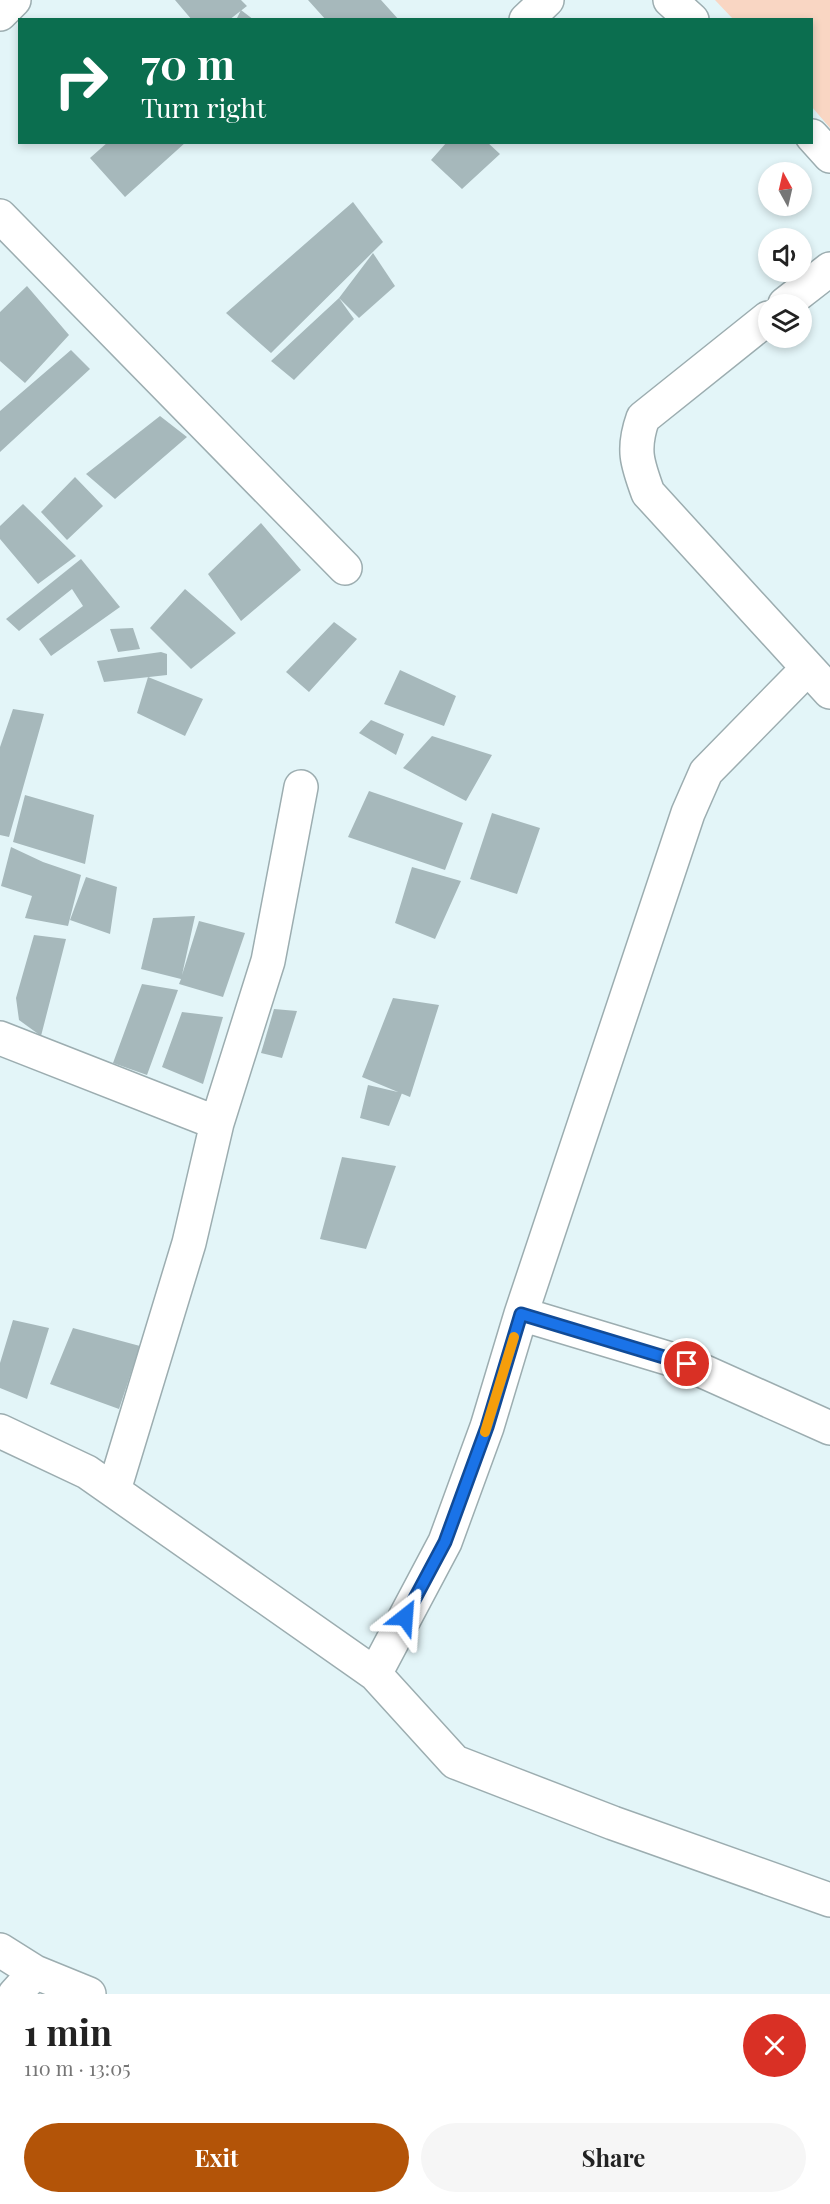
<!DOCTYPE html>
<html lang="en">
<head>
<meta charset="utf-8">
<style>
	body { margin:0; font-family:"Playfair Display",serif; background:#f6f6f6; color:#222; height:100vh; display:flex; flex-direction:column; font-size:22px; white-space:nowrap }
	* { box-sizing:border-box; margin:0 }
	p { font-size:20px; color:#767676 }
	.icon { flex:none; width:33px; height:33px; fill:none; stroke:currentColor; stroke-width:2; stroke-linecap:round; stroke-linejoin:round }
	.map { position:relative; height:1994px; overflow:hidden }
	.drawer { display:flex; flex-direction:column; background:#fff; flex:1 }
	.drawer>* { flex:none }
	.banner { position:absolute; left:18px; top:18px; width:795px; height:126px; border-radius:0px; box-shadow:0 3px 9px #0003; background:#0b6e4f; color:#fff; overflow:hidden }
	.needle { width:39px; rotate:352deg }
	.controls { position:absolute; left:758px; top:162px; display:grid; gap:12px }
	.controls a { display:grid; place-items:center; width:54px; height:54px; border-radius:50%; background:#fff; box-shadow:0 3px 9px #0003; font-size:30px }
	.pin { position:absolute; display:grid; place-items:center; width:51px; height:51px; color:#fff; margin:-26px; border:3px solid #fff; border-radius:50%; box-shadow:0 2px 6px #0007 }
	.me { position:absolute; width:66px; margin:-33px; rotate:28deg; stroke-linejoin:round; filter:drop-shadow(0 0 4px #0008) }
	.turn { display:flex; align-items:center; gap:21px; height:126px; padding:0 24px; font-size:27px }
	.turn .icon { width:78px; height:78px; stroke-width:2.5 }
	.turn b { display:block; font-size:42px; line-height:51px }
	.round { display:grid; place-items:center; flex:none; width:63px; height:63px; border-radius:32px; background:#f6f6f6 }
	.headline { display:flex; align-items:center; justify-content:space-between; height:102px; padding:0 24px }
	h1 { font-size:36px; font-weight:700; line-height:45px }
	.primary-button { display:flex; gap:12px; margin-top:auto; padding:12px 24px }
	.primary-button a { flex:1; height:69px; border-radius:36px; background:#b35408; color:#fff; font-size:24px; font-weight:700; line-height:69px; text-align:center }
	.primary-button a+a { background:#f6f6f6; color:#222 }
	.map>svg:first-child { display:block }
	.green { fill:#f9d6c3 }
	.building { fill:#a6b8bb }
	.lines { fill:none; stroke-linecap:round; stroke-linejoin:round }
	.minor-casing { stroke:#9cadb0; stroke-width:36 }
	.minor { stroke:#fff; stroke-width:33 }
	.route-casing { stroke:#114b97; stroke-width:15 }
	.route { stroke:#1a73e8; stroke-width:10 }
	.slow { stroke:#f59e0b; stroke-width:10 }
</style>
</head>
<body>
<div class="map">
<svg width="830" height="1994" viewBox="0 0 830 1994">
	<rect width="100%" height="100%" fill="#e3f5f8"/>
	<path class="green" d="M715,0H830V128L812,107V20L733,19Z"/>
	<path class="building" d="M175,0H241L247,6L229,20H192Z
		M308,0H381L399,20H326Z
		M241,10L254,20H236Z
		M108,142H186L125,197L90,158Z
		M447,142H487L500,154L462,189L431,160Z
		M353,202L383,242L271,353L226,313Z
		M373,253L395,286L359,318L339,298Z
		M27,286L69,335L25,383L0,361V312Z
		M339,298L354,319L294,380L271,361Z
		M71,350L90,369L0,452V411Z
		M160,416L187,437L115,499L86,474Z
		M75,477L103,506L67,540L41,512Z
		M23,504L76,556L38,584L0,539V526Z
		M261,523L301,570L241,621L208,574Z
		M81,559L120,607L51,656L39,639L83,606L72,589L19,631L6,619Z
		M185,589L236,633L191,669L150,628Z
		M334,622L357,639L309,692L286,672Z
		M133,628L140,649L118,652L110,629Z
		M161,652L167,654V675L104,682L97,661Z
		M400,670L456,696L444,726L384,704Z
		M148,677L203,699L185,736L137,713Z
		M13,709L44,714L9,837L0,835V747Z
		M371,720L404,734L396,755L359,733Z
		M432,736L492,755L466,801L403,768Z
		M369,791L463,823L445,870L348,837Z
		M25,795L94,815L85,864L13,842Z
		M492,813L540,828L517,894L470,879Z
		M11,847L43,862L81,875L68,926L25,918L32,896L1,886Z
		M412,867L461,881L435,939L395,923Z
		M86,877L117,887L110,934L70,920Z
		M195,916L182,975L199,921L245,933L223,997L179,984L181,979L141,969L153,918Z
		M34,935L66,939L41,1036L19,1020L16,998Z
		M142,984L178,990L147,1075L113,1063Z
		M393,998L439,1005L410,1097L362,1077Z
		M274,1009L297,1011L282,1058L261,1053Z
		M182,1012L223,1017L203,1084L162,1067Z
		M368,1085L402,1093L389,1126L360,1118Z
		M342,1157L396,1166L366,1249L320,1239Z
		M13,1320L49,1328L27,1399L0,1388V1363Z
		M73,1328L140,1346L119,1409L50,1384Z"/>
	<g class="lines">
		<defs>
			<path id="minor" d="M670,0L692,20
				M0,14L14,0
				M526,20L547,0
				M812,136L830,156
				M0,216L345,568
				M785,304L830,269
				M768,318L643,418C632,449 637,463 648,493L830,692
				M808,668L706,772L688,813L521,1314L487,1427L445,1542L375,1674L455,1762L613,1823L830,1900
				M0,1038L217,1123
				M521,1314L687,1364L830,1428
				M0,1431L87,1472L375,1674
				M114,1490L189,1243L217,1123L268,961L301,787
				M0,1950L35,1972L15,1994
				M35,1972L89,1994"/>
		</defs>
		<use href="#minor" class="minor-casing"/>
		<use href="#minor" class="minor"/>
	</g>
	<g class="lines">
		<defs>
			<path id="route" d="M405,1617L445,1542L487,1427L521,1314L687,1364"/>
		</defs>
		<use href="#route" class="route-casing"/>
		<use href="#route" class="route"/>
		<path class="slow" d="M485,1432L514,1337"/>
	</g>
</svg>
<div class="controls">
<a><svg class="needle" viewBox="-14 -14 28 28"><path d="M0-13l5 13h-10z" fill="#e53935"/><path d="M0 13l5-13h-10z" fill="#767676"/></svg></a>
<a><svg class="icon" aria-label="sound" viewBox="0 0 24 24"><path d="M4 9h4l5-4v14l-5-4H4zM17 9q2 3 0 6"/></svg></a>
<a><svg class="icon" aria-label="layers" viewBox="0 0 24 24"><path d="M12 4l9 5-9 5-9-5zM3 14l9 5 9-5"/></svg></a>
</div>
<div class="pin" style="left:687px;top:1364px;background:#d93025"><svg class="icon" aria-label="arrive" viewBox="0 0 24 24"><path d="M6 21V4h12l-3 4 3 4H6"/></svg></div>
<svg class="me" style="left:405px;top:1617px" viewBox="-20 -20 40 40"><path d="M0-17L14 15 0 8-14 15z" fill="#1a73e8" stroke="#fff" stroke-width="4"/></svg>
<div class="banner">
<div class="turn"><svg class="icon" aria-label="right" viewBox="0 0 24 24"><path d="M7 20v-9h11M14 6l5 5-5 5"/></svg><div><b>70 m</b>Turn right</div></div>
</div>
</div>
<section class="drawer">
<div class="headline"><div><h1>1 min</h1><p>110 m · 13:05</p></div><a class="round" style="background:#d93025;color:#fff"><svg class="icon" aria-label="close" viewBox="0 0 24 24"><path d="M6 6l12 12M18 6L6 18"/></svg></a></div>
<div class="primary-button"><a>Exit</a><a>Share</a></div>
</section>
</body>
</html>
